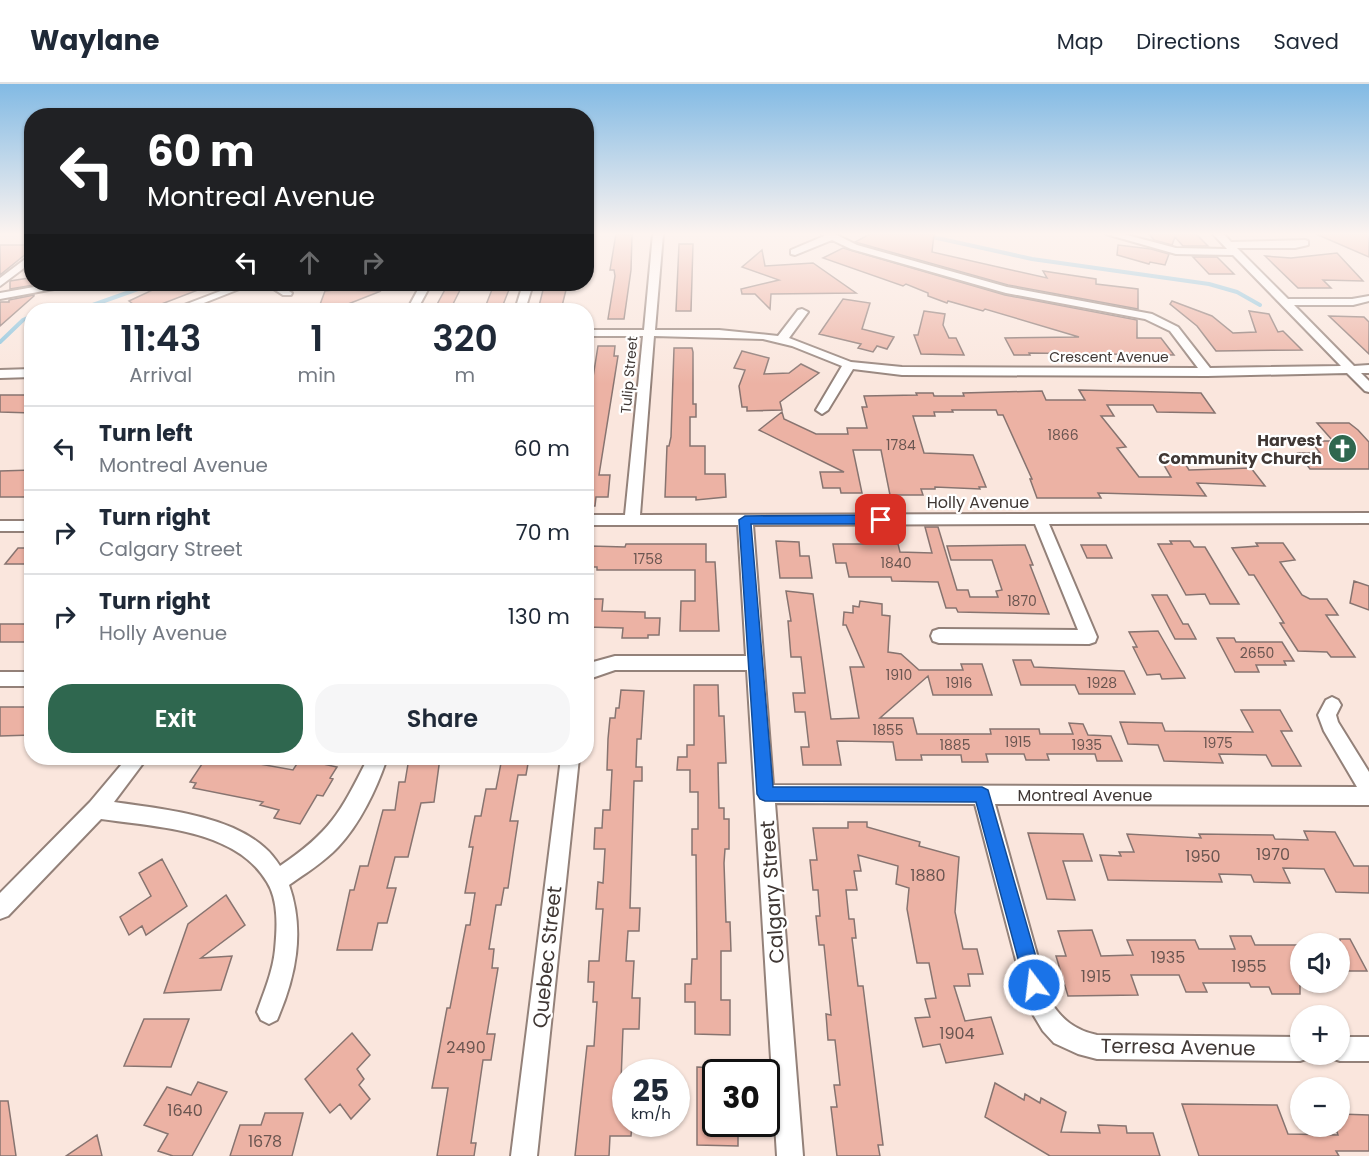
<!DOCTYPE html>
<html lang="en">
<head>
<meta charset="utf-8">
<style>
	body { margin:0; font-family:Poppins,sans-serif; background:#f6f6f7; color:#1f2937; height:100vh; display:flex; flex-direction:column; font-size:22px; white-space:nowrap }
	* { box-sizing:border-box; margin:0 }
	p { font-size:20px; color:#747a83 }
	.icon { flex:none; width:33px; height:33px; fill:none; stroke:currentColor; stroke-width:2; stroke-linecap:round; stroke-linejoin:round }
	.map { position:relative; flex:1; overflow:hidden }
	.side { position:absolute; left:24px; top:219px; width:570px; height:462px; display:flex; flex-direction:column; background:#fff; border-radius:24px; box-shadow:0 2px 4px #0004 }
	.side>* { flex:none }
	.hud { position:absolute; left:24px; top:24px; width:570px; height:183px; border-radius:24px; box-shadow:0 2px 4px #0004; background:#202124; color:#fff; overflow:hidden }
	.controls { position:absolute; left:1290px; top:849px; display:grid; gap:12px }
	.controls a { display:grid; place-items:center; width:60px; height:60px; border-radius:50%; background:#fff; box-shadow:0 2px 4px #0004; font-size:30px }
	.speed { position:absolute; left:612px; top:975px; display:flex; gap:12px; font-size:30px; font-weight:700; text-align:center }
	.speed>* { display:grid; place-content:center; width:78px; height:78px; border-radius:50%; background:#fff; box-shadow:0 2px 4px #0004; line-height:1 }
	.speed small { font-size:15px; font-weight:400 }
	.speed .limit { border:3px solid #111; border-radius:9px; background:#fff; color:#111 }
	.pin { position:absolute; display:grid; place-items:center; width:51px; height:51px; color:#fff; margin:-26px; border-radius:12px; box-shadow:0 3px 9px #0006 }
	.me { position:absolute; width:66px; margin:-33px; rotate:345deg; stroke-linejoin:round; filter:drop-shadow(0 0 4px #0008) }
	.turn { display:flex; align-items:center; gap:21px; height:126px; padding:0 24px; font-size:27px }
	.turn .icon { width:78px; height:78px; stroke-width:2.5 }
	.turn b { display:block; font-size:42px; line-height:51px }
	.lanes { display:flex; align-items:center; height:57px; padding:0 24px; background:#0003; justify-content:center; gap:30px; direction:ltr }
	.lanes .off { opacity:.35 }
	.eta { display:flex; justify-content:space-evenly; align-items:center; height:102px; text-align:center }
	.eta b { font-size:36px; font-weight:600; line-height:42px }
	.primary-button { display:flex; gap:12px; margin-top:auto; padding:12px 24px }
	.primary-button a { flex:1; height:69px; border-radius:24px; background:#2f674f; color:#fff; font-size:24px; font-weight:600; line-height:69px; text-align:center }
	.primary-button a+a { background:#f6f6f7; color:#1f2937 }
	ul { padding:0; list-style:none }
	li { display:flex; align-items:center; gap:18px; height:84px; padding:0 24px; border-top:2px solid #e0e1e3 }
	li div { flex:1 }
	li b { display:block; font-size:22px }
	li em { font-style:normal }
	header { display:flex; align-items:center; gap:36px; box-sizing:border-box; height:84px; padding:0 30px; background:#fff; border-bottom:2px solid #e0e1e3 }
	header strong { font-size:28px }
	nav { display:flex; gap:33px; margin-inline-start:auto; font-size:21px }
	.map>svg:first-child { display:block }
	.lines { fill:none; stroke-linecap:round; stroke-linejoin:round }
	.stream { stroke:#89c3dd; stroke-width:4 }
	.building { fill:#ecb2a4; stroke:#877470; stroke-width:1.5 }
	.minor-casing { stroke:#938179; stroke-width:4 }
	.minor { fill:#fff; fill-rule:evenodd }
	.route { fill:#1a73e8; stroke:#114b97; stroke-width:1.5 }
	.labels { text-anchor:middle; stroke-width:4.5; stroke-linejoin:round; paint-order:stroke }
	.far-street-label { font-size:14px; fill:#403835; stroke:#fff }
	.number-label { font-size:14px; fill:#6b5651 }
	.poi-label { font-size:16px; font-weight:bold; fill:#403835; stroke:#fff; text-anchor:end }
	.street-label { font-size:16px; fill:#403835; stroke:#fff }
	.near-number-label { font-size:16px; fill:#6b5651 }
	.near-street-label { font-size:20px; fill:#403835; stroke:#fff }
</style>
</head>
<body>
<header>
<strong>Waylane</strong>
<nav><a>Map</a><a>Directions</a><a>Saved</a></nav>
</header>
<div class="map">
<svg width="1369" height="1072" viewBox="0 0 1369 1072">
	<rect width="100%" height="100%" fill="#fae6dd"/>
	<g class="lines">
		<path class="stream" d="M928,152L1032,175L1209,200L1237,208L1260,221
			M64,226L90,222L152,200
			M0,258L23,236L32,232"/>
	</g>
	<path class="building" d="M616,150L632,151L631,186L624,235H608L615,192L614,186H610Z
		M870,150H934L932,168L1047,194L1043,187L1096,195V200L1138,205V225L1008,201L855,158Z
		M1149,150H1196L1208,162H1183L1175,153L1172,161L1154,156Z
		M1316,150H1369V173Z
		M679,160H693L691,227H676Z
		M0,161H32V165L0,191Z
		M1118,161L1151,165L1169,170L1165,181L1150,178L1149,180L1117,171Z
		M843,164L1005,211L1137,236V254H1161L1174,271L1029,269L1030,271H1014L1005,254L1079,253L985,225L983,227L948,217L947,219L928,212V209L906,200L903,202L823,174Z
		M762,166L765,182L813,179L856,209L771,210L770,225L755,210H742L741,205L779,196L742,183Z
		M1337,169L1363,197L1323,196L1331,204H1298L1265,172L1291,174Z
		M1193,173H1217L1234,190H1209Z
		M29,194H32V200L34,201L10,205V197Z
		M155,200H211V201L146,226H141L129,217L157,204Z
		M335,200H350L347,206L381,207L333,226H318L325,207L333,206Z
		M448,200H463L450,226H434Z
		M544,202H567L561,226H538Z
		M493,203H510L501,226H484Z
		M34,211V212L0,242V218H9V216Z
		M843,215L870,219L862,245L894,253L887,265L877,262L873,268L858,264L861,260L819,250Z
		M1172,217L1212,232L1233,249L1256,248L1249,227L1269,230L1278,248L1283,247L1302,266L1216,267L1197,242L1170,220Z
		M924,227L945,230L943,241L949,254H956L964,271L921,270L914,251H918Z
		M1329,232L1364,233L1369,238V270Z
		M598,262H615L614,272H618L599,391H610L608,413H596L595,422H586V337Z
		M674,264H692L693,268V320H696V333H690V362H705V390H725L726,413L696,416V413H665L667,362H669L671,353Z
		M742,267L769,274L764,290L789,289L801,280L819,289L780,318L782,326L747,327V323H742L739,302L745,286L734,284Z
		M1079,306L1201,309L1215,329L1157,328L1153,321H1107L1114,332H1101L1126,363L1117,364L1139,393H1171L1158,371H1180L1189,386L1251,384L1265,402L1197,399L1206,412L1098,409L1101,414H1037L1030,395H1032L1003,331H998L996,326H952L953,328H934L935,332H913L924,369L973,371L986,403H979L980,405L935,403V405H921L923,411H890L881,366H853L862,409H841L840,404H823L820,388H844L759,346L782,328L784,335L816,350H848L847,344H867L862,323H867L864,312L917,311L916,309H933L934,312H964L963,309L1042,307L1046,316H1085Z
		M0,311H32V329L0,328Z
		M1317,339H1349L1358,346L1369,358V385H1310L1298,369H1320L1311,357H1333Z
		M32,386V413H0V387Z
		M925,443H938L957,506H968L970,513H998L996,507L1002,506L992,476H951L947,462L1025,461L1033,481H1030L1049,530L958,528L956,524H946L938,498L892,497L891,493H849L846,479H836L833,460H898L900,468L932,469Z
		M776,457L799,458L800,472H809L812,494H780Z
		M1170,457H1190L1194,463H1205L1239,520H1210L1205,510L1186,511L1158,460H1172Z
		M1256,459H1283L1295,476L1280,478L1302,511L1310,515H1327L1338,531H1326L1355,573H1331L1327,568L1298,567L1280,539H1284L1254,491H1249L1232,464L1258,462Z
		M626,460H706V478H715L719,547H680L681,517H695V486H597V483H586V465H591V462L625,463Z
		M1081,461H1106L1112,474H1087Z
		M18,464H32V480H5Z
		M1354,497L1369,502V526L1350,519Z
		M786,507L813,510L831,635L859,634L850,583H864L846,541H843L844,528L853,529V522L859,523L860,517L882,520V531L890,532L888,568L901,570L919,586H963L961,580H982L992,611H933L928,592L880,634H913L917,650H991L990,645H1039L1040,650H1073L1069,639L1083,640L1088,651L1111,652L1122,677H1097L1095,670H1047L1049,676H1026L1024,670H986L988,678H962L961,671H921L922,676H896L893,658L837,657L841,681H803L801,663H809L805,628H795L793,609H805L801,573H791L788,537H791Z
		M1152,511H1167L1183,540H1188L1196,555H1175Z
		M586,515H603L602,527L645,528V534H660L659,551H648V554H622L623,544L586,543Z
		M0,540H32V558H0Z
		M1158,547L1185,594L1162,595L1160,590L1147,591L1133,563H1137L1129,548Z
		M1217,554H1234L1236,558H1282L1294,577H1284L1286,581H1256L1259,588H1235Z
		M1013,576H1031L1034,583L1124,587L1135,610H1079L1075,601H1021Z
		M694,601H718L719,632H724L726,679H718L719,724H724V735H729V765H725L724,779L726,838H730L731,867H721V916H730V951L695,950V918H685V900H691L692,875H697L696,771H692V745H698V708H690V686H677L678,673H687V661H694Z
		M621,606L644,607L641,655H637L636,683H642V697H634L630,824H640L639,847H628L626,877H634L632,914H640L639,945H623L621,997H626V1040H632L631,1052H610L609,1072H575L587,962H594L597,918H593L594,898H588L589,877H599L603,825H596L598,798L603,799L605,765H594L595,744H602L603,726H610L612,686H607L608,655L610,634H615L616,624H619Z
		M0,623H32V651L0,652Z
		M1241,626H1280L1292,647H1281L1301,682H1272L1266,671L1219,670L1223,679L1164,677L1158,661L1128,660L1120,638L1162,639L1165,647L1253,648Z
		M206,674H226L293,686L300,675L337,683L330,694L333,695L323,712L317,711L300,740L274,734L279,726L260,721L263,718L193,704L196,699L190,698Z
		M409,674H440L434,718L421,719L408,773H395L387,804H396L387,839H378L372,866H337L350,806H354L360,782H368L383,726H395L399,698H405Z
		M502,674H529L526,691H518L510,737H518L514,763L508,804H504L501,821H496L489,865H494L492,884H498L487,950H495L491,976H483L471,1059H476L474,1072H437L448,1004H432L447,924H450L466,841H470L475,809H465L473,763H469L475,732H481L486,705H496Z
		M848,738H867V743L920,758L919,762L959,773L955,828L963,865H977L983,890H968L970,902H954L965,937L991,933L1003,970L946,979L940,960L923,963L915,934L930,933L925,915L936,914L929,879H917L907,825L909,804L896,800L898,782L858,771L861,787H854L857,806H846L849,835H854L856,854H852L858,902H863L883,1061H878L880,1072H837L831,1023H837L834,1001H840L835,956H828L826,930L831,931L824,861H819L816,832H820L818,806H813L810,776H817L813,744H848Z
		M1304,747L1335,748L1354,782H1369V809L1336,808L1324,785L1283,784L1290,799L1254,798L1251,791L1219,790L1222,798L1108,796L1100,771L1121,772L1119,768H1134L1127,750L1201,754L1199,750L1273,751L1275,755L1308,756Z
		M1028,749L1083,750L1092,777H1063L1075,816L1047,815Z
		M162,775L187,822L146,851L142,842L129,851L120,833L151,812L139,789Z
		M226,811L245,841L201,874L232,872L221,906L164,909L188,840Z
		M1092,846L1101,872L1133,871L1127,856H1195L1199,865H1235L1230,852H1251L1255,861H1300V910H1272L1269,903H1251L1249,899H1203L1207,908H1186L1179,891H1131L1138,911L1068,912L1056,872H1066L1058,847Z
		M1340,855H1350L1367,887H1340Z
		M144,935H189L171,983L124,982Z
		M352,949L370,971L357,985L364,995L359,1001L370,1015L351,1035L340,1020L330,1029L305,995Z
		M697,983L716,984V1040H738V1062L697,1061Z
		M198,998L227,1008L192,1072H173L158,1067L168,1050L144,1041L167,1003L191,1011Z
		M995,999L1024,1016L1025,1010L1040,1019L1041,1014L1066,1028L1061,1048L1100,1049L1098,1041L1126,1042L1127,1049H1153L1160,1072H1050L985,1033Z
		M0,1017H8L16,1072H0Z
		M1182,1020L1277,1021L1288,1050L1338,1051L1335,1042H1340V1030L1369,1031V1067H1336L1339,1072H1199Z
		M265,1029H303L292,1072H230L240,1041H261Z
		M97,1051L102,1072H66Z"/>
	<g class="lines">
		<defs>
			<path id="minor" d="M653,150H663L655,246H719L778,252L798,226L802,225L808,228L789,254L851,278L902,283L1198,284L1170,247L1145,235L1006,209L851,165L832,156L795,171L791,170V166L824,152L822,150H835L857,161L1007,203L1152,230L1178,243L1210,284L1341,282L1233,171L1176,170L1106,150H1123L1176,164L1227,165L1213,150H1224L1231,158L1305,156L1308,157V161L1295,164H1237L1288,215H1352L1369,212V217L1353,221H1294L1354,282L1369,281V289H1361L1369,297V308L1365,307L1347,289L1207,292L902,291L853,285L828,326L822,330L816,326L842,282L792,262L763,255L654,252L640,431L1369,429V439L1049,440L1097,553L1095,558L1089,560L939,559L933,557L931,552L933,547L939,545L1078,546L1035,440L753,441L773,701L1357,703L1324,647L1318,631L1326,616L1332,613L1338,616L1341,621L1336,631L1338,638L1369,688V721L995,720L1050,917C1062,936 1075,946 1097,951L1300,953V970H1310L1309,974L1300,977L1097,975L1078,970L1054,959L1043,947L1028,922L975,720L775,719L803,1072H777L747,586H615L586,596V580L615,572H746L738,441H586V431H625L643,252H586V246H644Z
				M32,170V178L0,202V194Z
				M51,200H70L65,203L0,215V209Z
				M239,200H252L186,226H171Z
				M266,200H278L292,209L291,211H283Z
				M421,200H431L417,226H407Z
				M523,200H533L525,226H515Z
				M32,285V293L0,294V286Z
				M0,437H32V447H0Z
				M0,588H32V602H0Z
				M127,674H147L114,718C161,725 229,731 265,764C271,769 276,776 280,782C332,747 341,727 368,674H387C377,704 360,740 338,763C324,778 306,789 289,801C305,847 296,892 277,936L269,940L261,936L257,928C264,908 273,887 275,866C277,845 279,817 267,798C236,745 155,743 101,735L8,832L0,835V809L90,718Z
				M561,674H579L537,1072H511Z
				M1340,953H1369V977H1340L1331,974L1330,970H1340Z"/>
		</defs>
		<use href="#minor" class="minor-casing"/>
		<use href="#minor" class="minor"/>
	</g>
	<linearGradient id="sky" x2="0" y2="1"><stop stop-color="#82bae4"/><stop offset="0.5" stop-color="#fdf4f0"/><stop offset="1" stop-color="#fdf4f0" stop-opacity="0"/></linearGradient>
	<rect width="1369" height="300" fill="url(#sky)"/>
	<path class="route" d="M881,431L887,436L881,440H751L773,703H982L988,706L1044,901L1041,908L1034,911L1027,908L1025,901L976,718L765,717L760,715L757,710L739,436L745,432Z"/>
	<defs>
		<symbol id="church-disc" viewBox="-11 -11 22 22"><circle r="9.5" fill="#2f674f" stroke="#fff"/><path d="M-1.2-6h2.4v3.5h3.3v2.4h-3.3V6h-2.4V-.1h-3.3v-2.4h3.3Z" fill="#fff"/></symbol>
	</defs>
	<g fill-rule="evenodd">
		<use href="#church-disc" x="1326" y="348" width="33" height="33"/>
	</g>
	<g class="labels">
		<g class="far-street-label">
			<text x="1109" y="278">Crescent Avenue</text>
			<text transform="translate(629 291) rotate(-85)" y="5">Tulip Street</text>
		</g>
		<g class="number-label">
			<text x="1063" y="356">1866</text>
			<text x="901" y="366">1784</text>
			<text x="648" y="480">1758</text>
			<text x="896" y="484">1840</text>
			<text x="1022" y="522">1870</text>
			<text x="1257" y="574">2650</text>
			<text x="899" y="596">1910</text>
			<text x="959" y="604">1916</text>
			<text x="1102" y="604">1928</text>
			<text x="888" y="651">1855</text>
			<text x="1018" y="663">1915</text>
			<text x="1218" y="664">1975</text>
			<text x="955" y="666">1885</text>
			<text x="1087" y="666">1935</text>
		</g>
		<g class="poi-label">
			<text x="1322" y="362">Harvest<tspan x="1322" dy="18">Community Church</tspan></text>
		</g>
		<g class="street-label">
			<text x="978" y="424">Holly Avenue</text>
			<text x="1085" y="717">Montreal Avenue</text>
		</g>
		<g class="near-number-label">
			<text x="1273" y="776">1970</text>
			<text x="1203" y="778">1950</text>
			<text x="928" y="797">1880</text>
			<text x="1168" y="879">1935</text>
			<text x="1249" y="888">1955</text>
			<text x="1096" y="898">1915</text>
			<text x="957" y="955">1904</text>
			<text x="466" y="969">2490</text>
			<text x="185" y="1032">1640</text>
			<text x="265" y="1063">1678</text>
		</g>
		<g class="near-street-label">
			<text transform="translate(772 808) rotate(-94)" y="7">Calgary Street</text>
			<text transform="translate(547 873) rotate(-84)" y="7">Quebec Street</text>
			<text transform="translate(1178 963) rotate(1)" y="7">Terresa Avenue</text>
		</g>
	</g>
</svg>
<div class="controls">
<a><svg class="icon" aria-label="sound" viewBox="0 0 24 24"><path d="M4 9h4l5-4v14l-5-4H4zM17 9q2 3 0 6"/></svg></a>
<a>+</a>
<a>−</a>
</div>
<div class="speed"><div>25<small>km/h</small></div><div class="limit">30</div></div>
<div class="pin" style="left:881px;top:436px;background:#d93025"><svg class="icon" aria-label="arrive" viewBox="0 0 24 24"><path d="M6 21V4h12l-3 4 3 4H6"/></svg></div>
<svg class="me" style="left:1034px;top:901px" viewBox="-20 -20 40 40"><circle r="17" fill="#1a73e8" stroke="#fff" stroke-width="3"/><path d="M0-11L8 9 0 5-8 9z" fill="#fff"/></svg>
<div class="hud">
<div class="turn"><svg class="icon" aria-label="left" viewBox="0 0 24 24"><path d="M17 20v-9H6M10 6l-5 5 5 5"/></svg><div><b>60 m</b>Montreal Avenue</div></div>
<div class="lanes"><svg class="icon" aria-label="left" viewBox="0 0 24 24"><path d="M17 20v-9H6M10 6l-5 5 5 5"/></svg><svg class="icon off" aria-label="ahead" viewBox="0 0 24 24"><path d="M12 20V5M6 11l6-6 6 6"/></svg><svg class="icon off" aria-label="right" viewBox="0 0 24 24"><path d="M7 20v-9h11M14 6l5 5-5 5"/></svg></div>
</div>
<section class="side">
<div class="eta">
<div><b>11:43</b><p>Arrival</p></div>
<div><b>1</b><p>min</p></div>
<div><b>320</b><p>m</p></div>
</div>
<ul>
<li><svg class="icon" aria-label="left" viewBox="0 0 24 24"><path d="M17 20v-9H6M10 6l-5 5 5 5"/></svg><div><b>Turn left</b><p>Montreal Avenue</p></div><em>60 m</em></li>
<li><svg class="icon" aria-label="right" viewBox="0 0 24 24"><path d="M7 20v-9h11M14 6l5 5-5 5"/></svg><div><b>Turn right</b><p>Calgary Street</p></div><em>70 m</em></li>
<li><svg class="icon" aria-label="right" viewBox="0 0 24 24"><path d="M7 20v-9h11M14 6l5 5-5 5"/></svg><div><b>Turn right</b><p>Holly Avenue</p></div><em>130 m</em></li>
</ul>
<div class="primary-button"><a>Exit</a><a>Share</a></div>
</section>
</div>
</body>
</html>
